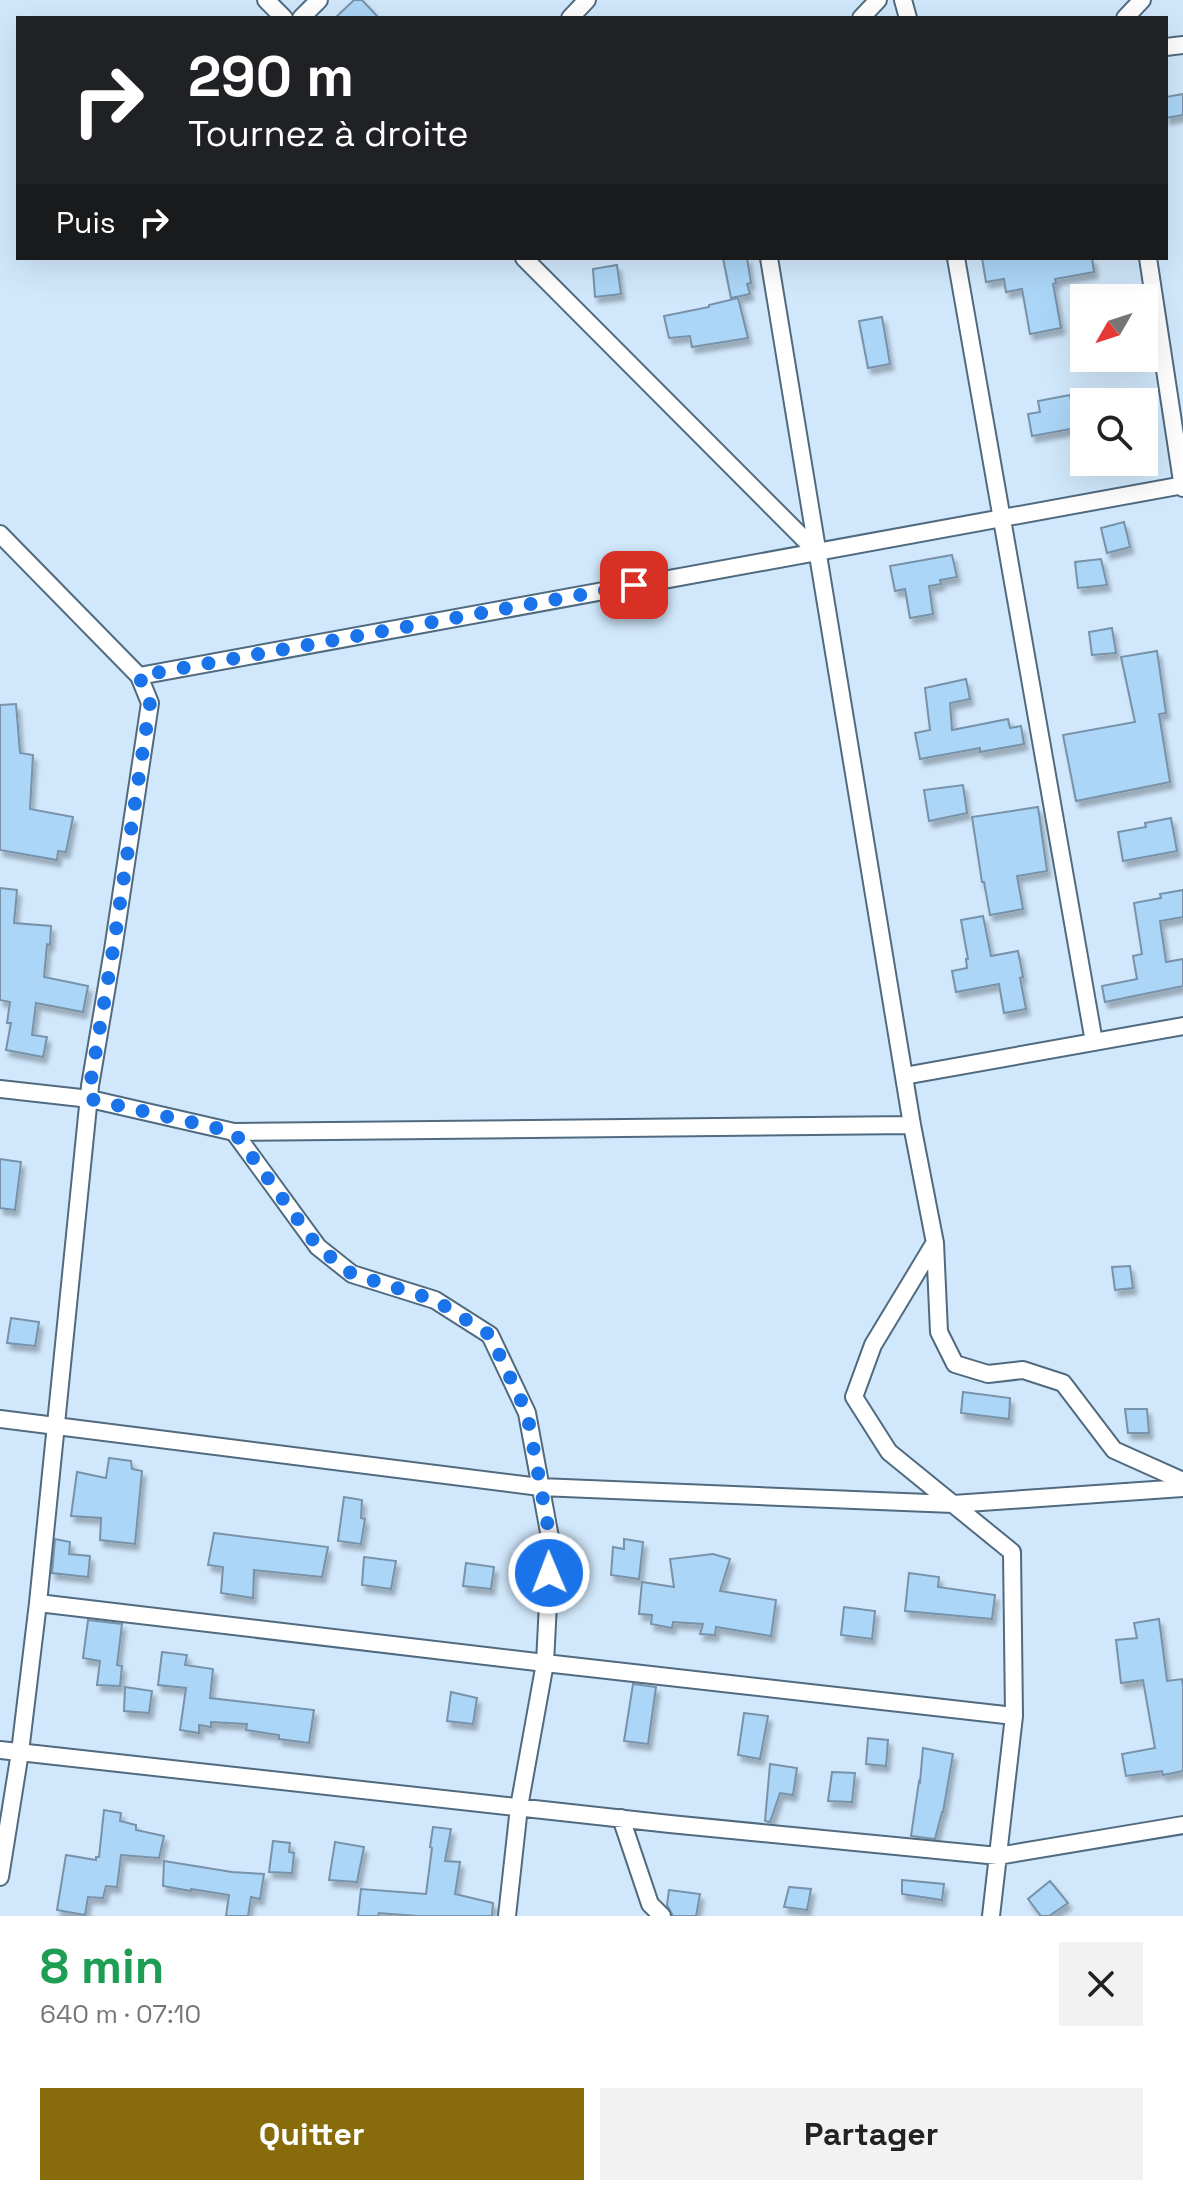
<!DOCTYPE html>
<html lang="fr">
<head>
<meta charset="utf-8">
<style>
	body { margin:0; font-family:"Space Grotesk",sans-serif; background:#f2f2f2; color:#222; height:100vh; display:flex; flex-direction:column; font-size:30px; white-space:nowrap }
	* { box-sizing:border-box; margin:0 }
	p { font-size:26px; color:#767676 }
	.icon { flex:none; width:44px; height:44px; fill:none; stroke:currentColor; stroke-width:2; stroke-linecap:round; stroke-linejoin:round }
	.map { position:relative; height:1916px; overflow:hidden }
	.panel { display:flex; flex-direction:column; background:#fff; flex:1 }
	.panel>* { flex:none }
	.banner { position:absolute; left:16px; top:16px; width:1152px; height:244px; border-radius:0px; box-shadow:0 8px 32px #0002; background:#202124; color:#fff; overflow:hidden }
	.needle { width:52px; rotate:231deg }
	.controls { position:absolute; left:1070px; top:284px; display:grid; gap:16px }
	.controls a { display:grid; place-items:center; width:88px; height:88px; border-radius:0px; background:#fff; box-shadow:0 8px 32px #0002; font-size:40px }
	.pin { position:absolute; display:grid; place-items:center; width:68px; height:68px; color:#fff; margin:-34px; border-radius:16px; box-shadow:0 4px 12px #0006 }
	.me { position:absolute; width:88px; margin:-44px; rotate:359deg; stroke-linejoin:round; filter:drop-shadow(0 0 6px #0008) }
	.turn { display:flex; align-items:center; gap:28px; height:168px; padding:0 40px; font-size:36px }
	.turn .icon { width:104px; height:104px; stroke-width:2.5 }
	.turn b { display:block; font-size:56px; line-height:68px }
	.then { display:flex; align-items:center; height:76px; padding:0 40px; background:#0003; gap:16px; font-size:30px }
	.round { display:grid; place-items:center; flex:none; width:84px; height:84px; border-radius:0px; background:#f2f2f2 }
	.head { display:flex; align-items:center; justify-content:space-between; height:136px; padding:0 40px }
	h1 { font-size:48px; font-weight:700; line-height:60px; color:#1e9e55 }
	.cta { display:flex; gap:16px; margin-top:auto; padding:16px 40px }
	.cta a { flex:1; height:92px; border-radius:0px; background:#886c0b; color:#fff; font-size:32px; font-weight:700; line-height:92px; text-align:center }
	.cta a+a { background:#f2f2f2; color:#222 }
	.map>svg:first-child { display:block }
	.building { fill:#acd6f7; stroke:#7792a9; stroke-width:2; filter:url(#shadow) }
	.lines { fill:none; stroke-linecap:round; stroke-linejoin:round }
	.street-casing { stroke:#506a7f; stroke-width:20 }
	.street { stroke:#fff; stroke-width:16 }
	.route { stroke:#1a73e8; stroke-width:14; stroke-dasharray:0 25.2 }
</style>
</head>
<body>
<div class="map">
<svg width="1183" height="1916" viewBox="0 0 1183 1916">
	<defs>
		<filter id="shadow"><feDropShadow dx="3.5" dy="6" stdDeviation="2" flood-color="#0004"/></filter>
	</defs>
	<rect width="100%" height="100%" fill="#d1e8fc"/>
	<path class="building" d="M354,0H362L379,18H335Z
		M1183,94V115L1166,118V97Z
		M723,258H747L751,283L747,284L750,294L731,298Z
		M982,258H1092L1094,272L1055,279L1056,283L1053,284L1061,328L1030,334L1022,289L1006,292L1004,279L986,282Z
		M617,265L621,294L595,297L593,269Z
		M738,298L748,338L692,347L690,336L669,338L664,316L709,307V305Z
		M882,317L890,364L868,368L859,321Z
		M1070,395L1076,428L1032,436L1028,414L1040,412L1038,401Z
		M1124,522L1130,547L1107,553L1101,528Z
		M952,555L957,577L940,580L941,584L929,586L933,614L910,618L905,589L895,591L890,566Z
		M1101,559L1107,585L1078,588L1075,562Z
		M1112,628L1116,653L1092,655L1089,632Z
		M1157,651L1166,713L1159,714L1170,782L1076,801L1063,735L1135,722L1121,657Z
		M966,679L970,699L950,703L952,730L1008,719L1010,728L1021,726L1024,744L980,752V748L920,759L915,733L930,730L925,688Z
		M16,704L20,753L33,755L30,809L73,817L66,852L58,851L57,860L0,850V705Z
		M963,785L967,813L929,821L924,790Z
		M1038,807L1047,871L1017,876L1023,909L990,915L984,882H982L972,817Z
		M1171,818L1177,851L1123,861L1118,832L1146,827L1145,823Z
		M0,888L17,890L14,923L51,926L50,945L47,944L44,977L88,986L83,1012L36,1003L32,1035L47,1037L43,1057L6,1050L11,1023H7L10,1002L0,1000Z
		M1183,890V917L1160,921L1166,962L1183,959V986L1105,1002L1102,986L1137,979L1133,956L1142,954L1134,903L1161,898L1160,894Z
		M983,916L991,956L1018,951L1023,977L1020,978L1026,1009L1004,1013L999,984L956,992L952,971L967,968L966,959H968L961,920Z
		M0,1159L21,1162L15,1210L0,1208Z
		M1130,1266L1133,1288L1115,1290L1112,1267Z
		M11,1318L39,1322L35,1346L7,1343Z
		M963,1392L1010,1398L1009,1419L961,1413Z
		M1125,1409H1147L1149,1433H1128Z
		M109,1458L131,1461L132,1469L142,1471L135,1544L100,1540L101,1518L71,1516L77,1472L106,1478Z
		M344,1497L362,1500L361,1518L365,1519L361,1544L338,1541Z
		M214,1533L328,1547L322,1577L254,1570L253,1598L221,1593L223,1567L208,1565Z
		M55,1539L70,1542L69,1554L90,1556L88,1577L52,1573Z
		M624,1539L643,1542L639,1579L611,1575L613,1547L624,1549Z
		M713,1554L730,1559L720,1591L776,1600L771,1636L716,1627L715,1635L700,1634L703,1624L673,1622L672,1628L651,1624L652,1615L639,1614L642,1582L674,1587L670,1559Z
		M364,1557L396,1561L391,1589L362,1585Z
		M466,1563L494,1567L491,1589L463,1586Z
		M909,1573L939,1577L938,1587L995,1595L992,1619L905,1611Z
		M844,1607L875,1611L872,1639L841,1635Z
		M1159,1619L1167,1681L1182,1679L1183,1686V1771L1163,1775L1162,1771L1126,1776L1122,1754L1155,1748L1143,1680L1121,1683L1116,1640L1137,1638L1134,1623Z
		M88,1620L122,1624L117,1665L122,1666L120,1686L97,1685L100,1661L83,1658Z
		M162,1652L187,1655L185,1665L213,1669L210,1698L314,1710L309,1743L279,1739V1735L246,1730L247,1724L211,1722V1727L199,1725V1733L180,1730L186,1688L158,1685Z
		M633,1684L656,1687L648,1744L624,1741Z
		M125,1687L152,1691L149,1713L124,1711Z
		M451,1692L477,1698L473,1724L447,1721Z
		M744,1713L768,1716L760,1759L738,1755Z
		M868,1738L888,1740L886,1766L866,1764Z
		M923,1748L953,1754L943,1812H942L935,1839L911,1836L919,1781L920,1782Z
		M770,1764L797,1768L793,1795L780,1793L770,1822L765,1821Z
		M832,1772L855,1773L852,1802L828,1801Z
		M104,1810L121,1813L120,1821L136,1825V1830L164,1836L159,1858L121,1855L117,1887L106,1886L103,1898L88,1897L85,1915L57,1910L66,1855L96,1860V1857H99Z
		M433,1827L451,1829L445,1861L460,1862L455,1894L493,1903L492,1916H417L379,1913L378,1916H358L361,1889L426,1894L432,1848L430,1847Z
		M273,1841L290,1843L289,1852L294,1853L292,1873L269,1872Z
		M335,1842L364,1847L357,1882L329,1880Z
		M164,1861L232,1872L264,1874L260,1899L251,1897L248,1916H226L229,1895L191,1889V1891L163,1886Z
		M902,1880L944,1884L942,1900L902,1894Z
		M1050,1881L1068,1903L1049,1916H1041L1028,1899Z
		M789,1887L811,1889L807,1910L784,1907Z
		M669,1890L700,1894L696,1916H673L667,1905Z"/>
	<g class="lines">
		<defs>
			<path id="street" d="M266,0L284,18
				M903,0L908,18
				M301,18L319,0
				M570,18L587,0
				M861,18L878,0
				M1125,18L1142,0
				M1166,47L1183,45
				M524,258L817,552
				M769,258L912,1125L935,1243L939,1332L955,1364L988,1374L1023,1370L1063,1383L1114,1450L1183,1481
				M956,258L1094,1042
				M1148,258L1183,488
				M0,534L139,676L150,703L113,950L90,1086L38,1603L20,1752L0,1877
				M139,676L1183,485
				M904,1076L1183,1026
				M0,1089L90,1099L234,1132L912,1125
				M234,1132L318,1247L352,1274L435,1300L490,1335L527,1413L551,1543L545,1663L519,1807L507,1916
				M934,1244L873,1345L854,1397L889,1452L1012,1552L1014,1716L991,1916
				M0,1419L540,1487L953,1504L1183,1488
				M38,1603L545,1663L1014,1716
				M0,1750L670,1824L998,1856L1183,1825
				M621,1818L650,1904L662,1916"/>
		</defs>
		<use href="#street" class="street-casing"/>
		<use href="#street" class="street"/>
	</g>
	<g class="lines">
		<path class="route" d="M549,1573L551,1543L527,1413L490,1335L435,1300L352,1274L318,1247L234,1132L90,1099V1086L113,950L150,703L139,676L634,585"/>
	</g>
</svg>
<div class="controls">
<a><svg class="needle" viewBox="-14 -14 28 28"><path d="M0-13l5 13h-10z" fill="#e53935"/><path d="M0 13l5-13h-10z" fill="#767676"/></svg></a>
<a><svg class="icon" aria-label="search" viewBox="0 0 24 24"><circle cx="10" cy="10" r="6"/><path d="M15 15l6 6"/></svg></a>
</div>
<div class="pin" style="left:634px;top:585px;background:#d93025"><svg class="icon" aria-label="arrive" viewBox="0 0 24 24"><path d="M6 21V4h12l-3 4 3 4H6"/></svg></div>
<svg class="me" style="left:549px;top:1573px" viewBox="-20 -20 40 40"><circle r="17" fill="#1a73e8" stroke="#fff" stroke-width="3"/><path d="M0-11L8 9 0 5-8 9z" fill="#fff"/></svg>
<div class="banner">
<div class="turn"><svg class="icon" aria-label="right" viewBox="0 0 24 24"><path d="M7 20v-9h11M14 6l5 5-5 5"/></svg><div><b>290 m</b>Tournez à droite</div></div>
<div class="then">Puis<svg class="icon" aria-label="right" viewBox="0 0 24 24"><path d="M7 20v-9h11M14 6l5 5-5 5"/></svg></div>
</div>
</div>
<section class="panel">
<div class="head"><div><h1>8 min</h1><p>640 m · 07:10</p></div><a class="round"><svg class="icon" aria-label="close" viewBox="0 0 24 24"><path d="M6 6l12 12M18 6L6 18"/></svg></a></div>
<div class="cta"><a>Quitter</a><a>Partager</a></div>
</section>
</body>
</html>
